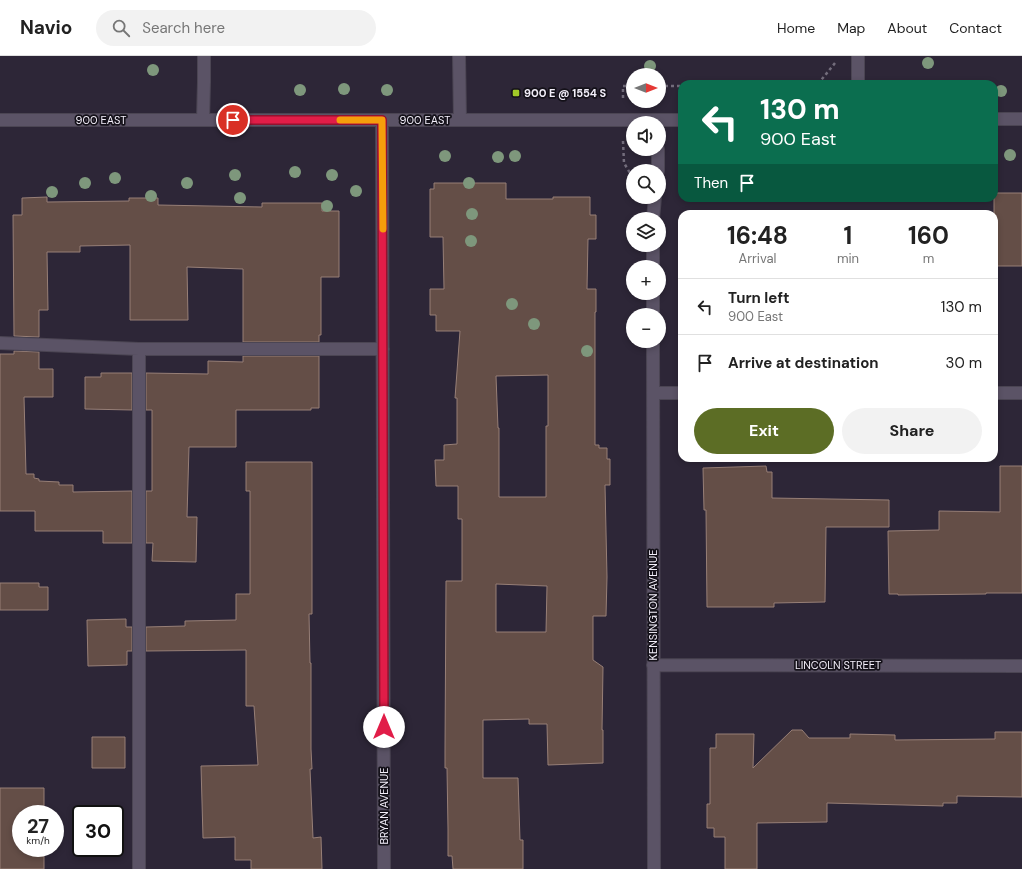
<!DOCTYPE html>
<html lang="en">
<head>
<meta charset="utf-8">
<style>
	body { margin:0; font-family:"DM Sans",sans-serif; background:#f2f2f2; color:#222; height:100vh; display:flex; flex-direction:column; font-size:15px; white-space:nowrap }
	* { box-sizing:border-box; margin:0 }
	p { font-size:13px; color:#767676 }
	.icon { flex:none; width:22px; height:22px; fill:none; stroke:currentColor; stroke-width:2; stroke-linecap:round; stroke-linejoin:round }
	.map { position:relative; flex:1; overflow:hidden }
	.sheet { position:absolute; left:678px; top:154px; width:320px; height:252px; display:flex; flex-direction:column; background:#fff; border-radius:12px; box-shadow:0 2px 6px #0003 }
	.sheet>* { flex:none }
	.guide { position:absolute; left:678px; top:24px; width:320px; height:122px; border-radius:12px; box-shadow:0 2px 6px #0003; background:#0b6e4f; color:#fff; overflow:hidden }
	.needle { width:26px; rotate:90deg }
	.fabs { position:absolute; left:626px; top:12px; display:grid; gap:8px }
	.fabs a { display:grid; place-items:center; width:40px; height:40px; border-radius:50%; background:#fff; box-shadow:0 2px 6px #0003; font-size:20px }
	.speed { position:absolute; left:12px; top:749px; display:flex; gap:8px; font-size:20px; font-weight:700; text-align:center }
	.speed>* { display:grid; place-content:center; width:52px; height:52px; border-radius:50%; background:#fff; box-shadow:0 2px 6px #0003; line-height:1 }
	.speed small { font-size:10px; font-weight:400 }
	.speed .limit { border:2px solid #111; border-radius:6px; background:#fff; color:#111 }
	.pin { position:absolute; display:grid; place-items:center; width:34px; height:34px; color:#fff; margin:-17px; border:2px solid #fff; border-radius:50%; box-shadow:0 1px 4px #0007 }
	.me { position:absolute; width:44px; margin:-22px; rotate:0deg; stroke-linejoin:round; filter:drop-shadow(0 0 3px #0008) }
	.turn { display:flex; align-items:center; gap:14px; height:84px; padding:0 16px; font-size:18px }
	.turn .icon { width:52px; height:52px; stroke-width:2.5 }
	.turn b { display:block; font-size:28px; line-height:34px }
	.then { display:flex; align-items:center; height:38px; padding:0 16px; background:#0003; gap:8px; font-size:15px }
	.eta { display:flex; justify-content:space-evenly; align-items:center; height:68px; text-align:center }
	.eta b { font-size:24px; font-weight:700; line-height:28px }
	.button { display:flex; gap:8px; margin-top:auto; padding:8px 16px }
	.button a { flex:1; height:46px; border-radius:24px; background:#5c6d25; color:#fff; font-size:16px; font-weight:700; line-height:46px; text-align:center }
	.button a+a { background:#f2f2f2; color:#222 }
	ul { padding:0; list-style:none }
	li { display:flex; align-items:center; gap:12px; height:56px; padding:0 16px; border-top:1px solid #e0e0e0 }
	li div { flex:1 }
	li b { display:block; font-size:15px }
	li em { font-style:normal }
	header { display:flex; align-items:center; gap:24px; box-sizing:border-box; height:56px; padding:0 20px; background:#fff; border-bottom:1px solid #e0e0e0 }
	header strong { font-size:19px }
	nav { display:flex; gap:22px; margin-inline-start:auto; font-size:14px }
	.search { width:280px; height:36px; background:#f2f2f2; display:flex; align-items:center; gap:10px; box-sizing:border-box; padding:0 14px; border-radius:22px; color:#767676; font-size:15px }
	.map>svg:first-child { display:block }
	.building { fill:#644e47; stroke:#977f77; fill-rule:evenodd }
	.lines { fill:none; stroke-linecap:round; stroke-linejoin:round }
	.minor-casing { stroke:#4b4553; stroke-width:14 }
	.path { stroke:#736d7c; stroke-width:2.5; stroke-dasharray:3 3; stroke-linecap:butt }
	.minor { stroke:#5b5366; stroke-width:12 }
	.tree { fill:#7e977c }
	.route-casing { stroke:#92132f; stroke-width:10 }
	.route { stroke:#e11d48; stroke-width:7 }
	.slow { stroke:#f59e0b; stroke-width:7 }
	.poi-dot { fill:#a2c928; stroke:#141119; stroke-width:1.5 }
	.labels { text-anchor:middle; stroke-width:3.5; stroke-linejoin:round; paint-order:stroke }
	.poi-label { font-size:11px; font-weight:bold; fill:#f3effa; stroke:#141119; text-anchor:start }
	.street-label { font-size:11px; fill:#f3effa; stroke:#141119 }
</style>
</head>
<body>
<header>
<strong>Navio</strong>
<div class="search"><svg class="icon" aria-label="search" viewBox="0 0 24 24"><circle cx="10" cy="10" r="6"/><path d="M15 15l6 6"/></svg>Search here</div>
<nav><a>Home</a><a>Map</a><a>About</a><a>Contact</a></nav>
</header>
<div class="map">
<svg width="1022" height="813" viewBox="0 0 1022 813">
	<rect width="100%" height="100%" fill="#2d2637"/>
	<path class="building" d="M434,127H506V143H553V141H590V159H596V183H588L587,233H596V256H595V389H599V392H607V403H610V429H605L607,521L606,560H593V604L603,611L602,674H603V707L548,709L547,668H529V663L483,664V722H518L520,784H523V813H453L452,800H448V773L447,712H445V695L446,525H462V463H458V430H436L435,404H444V389L457,388V342H455L460,275H436V259H430V233H444L443,181H430V133H434ZM548,319V370H546V441H499V372H498L496,320ZM496,528L547,530L546,576H496Z
		M994,137H1022V210H994Z
		M47,141V146L129,145V142H158V149L262,151V147H322V155H339V221H321V279H319V286H243V213L187,211L188,264H130V189L80,190V196H47L48,254H39V281L14,280L13,159H22V142Z
		M14,295L39,296V313H53V341H24L26,418H34V422L39,423V425L59,426V429H73V436L132,435V487H103V475H35V455H0V298H14Z
		M243,300H319V352H311V354H236V391H189L187,461H197L196,506L152,505L153,487H146V435H152V354H146V317L208,318V305L243,306Z
		M101,317H132V354L85,353V321H101Z
		M246,406H312V558H309L310,607H311V693L312,713H310L313,782L321,781L322,813H251V804H235V781L203,782L201,710L258,709L254,650H246V594L146,595V571L185,570V565L236,564V538H250V435H246Z
		M766,410L767,416H772V442L889,444V471H826L825,546L774,547V551H707L706,454H704L703,412Z
		M1000,410H1022V537H986V538L898,539V538H889L888,475L939,474V455L1000,456Z
		M0,527H39V531H48V554H0Z
		M126,563V571H132V595H127V609L88,610L87,564Z
		M792,674H802L809,682H850V678L895,679V684L995,683V676H1022V741L957,740V747H943V750L827,747V766L757,767V813H725V781H714V772H707V748H710V692H716V678H754L753,712Z
		M92,681H125V712H92Z
		M0,732H44V758H21V792H44V813H0Z"/>
	<g class="lines">
		<defs>
			<path id="minor" d="M459,0L460,64
				M858,0V28
				M994,63H1022
				M0,64H682
				M203,64L204,26V0
				M382,64L384,813
				M658,115V93
				M653,163L655,141
				M653,189V211
				M653,237V259
				M653,285L654,813
				M0,287L139,293H383
				M653,337H682
				M994,337H1022
				M653,609L1022,610
				M139,813V293"/>
		</defs>
		<use href="#minor" class="minor-casing"/>
		<path class="path" d="M818,28L835,7
			M659,30H682
			M623,42V30H633
			M623,85L624,107L633,122"/>
		<use href="#minor" class="minor"/>
	</g>
	<g class="tree">
		<circle cx="928" cy="7" r="6"/>
		<circle cx="650" cy="10" r="6"/>
		<circle cx="153" cy="14" r="6"/>
		<circle cx="344" cy="33" r="6"/>
		<circle cx="300" cy="34" r="6"/>
		<circle cx="387" cy="34" r="6"/>
		<circle cx="1001" cy="35" r="6"/>
		<circle cx="1010" cy="99" r="6"/>
		<circle cx="445" cy="100" r="6"/>
		<circle cx="515" cy="100" r="6"/>
		<circle cx="498" cy="101" r="6"/>
		<circle cx="295" cy="116" r="6"/>
		<circle cx="235" cy="119" r="6"/>
		<circle cx="332" cy="119" r="6"/>
		<circle cx="115" cy="122" r="6"/>
		<circle cx="85" cy="127" r="6"/>
		<circle cx="187" cy="127" r="6"/>
		<circle cx="469" cy="127" r="6"/>
		<circle cx="356" cy="135" r="6"/>
		<circle cx="52" cy="136" r="6"/>
		<circle cx="151" cy="140" r="6"/>
		<circle cx="240" cy="142" r="6"/>
		<circle cx="327" cy="150" r="6"/>
		<circle cx="472" cy="158" r="6"/>
		<circle cx="471" cy="185" r="6"/>
		<circle cx="512" cy="248" r="6"/>
		<circle cx="534" cy="268" r="6"/>
		<circle cx="587" cy="295" r="6"/>
	</g>
	<g class="lines">
		<defs>
			<path id="route" d="M233,64H382L384,671"/>
		</defs>
		<use href="#route" class="route-casing"/>
		<use href="#route" class="route"/>
		<path class="slow" d="M340,64H382L383,173"/>
	</g>
	<rect class="poi-dot" x="512" y="33" width="8" height="8" rx="2"/>
	<g class="labels">
		<g class="poi-label">
			<text x="524" y="41">900 E @ 1554 S</text>
		</g>
		<g class="street-label">
			<text x="101" y="68">900 EAST</text>
			<text x="425" y="68">900 EAST</text>
			<text transform="translate(653 549) rotate(-90)" y="4">KENSINGTON AVENUE</text>
			<text x="838" y="613">LINCOLN STREET</text>
			<text transform="translate(384 750) rotate(-90)" y="4">BRYAN AVENUE</text>
		</g>
	</g>
</svg>
<div class="fabs">
<a><svg class="needle" viewBox="-14 -14 28 28"><path d="M0-13l5 13h-10z" fill="#e53935"/><path d="M0 13l5-13h-10z" fill="#767676"/></svg></a>
<a><svg class="icon" aria-label="sound" viewBox="0 0 24 24"><path d="M4 9h4l5-4v14l-5-4H4zM17 9q2 3 0 6"/></svg></a>
<a><svg class="icon" aria-label="search" viewBox="0 0 24 24"><circle cx="10" cy="10" r="6"/><path d="M15 15l6 6"/></svg></a>
<a><svg class="icon" aria-label="layers" viewBox="0 0 24 24"><path d="M12 4l9 5-9 5-9-5zM3 14l9 5 9-5"/></svg></a>
<a>+</a>
<a>−</a>
</div>
<div class="speed"><div>27<small>km/h</small></div><div class="limit">30</div></div>
<div class="pin" style="left:233px;top:64px;background:#d93025"><svg class="icon" aria-label="arrive" viewBox="0 0 24 24"><path d="M6 21V4h12l-3 4 3 4H6"/></svg></div>
<svg class="me" style="left:384px;top:671px" viewBox="-20 -20 40 40"><circle r="19" fill="#fff"/><path d="M0-13L10 11 0 6-10 11z" fill="#e11d48"/></svg>
<div class="guide">
<div class="turn"><svg class="icon" aria-label="left" viewBox="0 0 24 24"><path d="M17 20v-9H6M10 6l-5 5 5 5"/></svg><div><b>130 m</b>900 East</div></div>
<div class="then">Then<svg class="icon" aria-label="arrive" viewBox="0 0 24 24"><path d="M6 21V4h12l-3 4 3 4H6"/></svg></div>
</div>
<section class="sheet">
<div class="eta">
<div><b>16:48</b><p>Arrival</p></div>
<div><b>1</b><p>min</p></div>
<div><b>160</b><p>m</p></div>
</div>
<ul>
<li><svg class="icon" aria-label="left" viewBox="0 0 24 24"><path d="M17 20v-9H6M10 6l-5 5 5 5"/></svg><div><b>Turn left</b><p>900 East</p></div><em>130 m</em></li>
<li><svg class="icon" aria-label="arrive" viewBox="0 0 24 24"><path d="M6 21V4h12l-3 4 3 4H6"/></svg><div><b>Arrive at destination</b></div><em>30 m</em></li>
</ul>
<div class="button"><a>Exit</a><a>Share</a></div>
</section>
</div>
</body>
</html>
